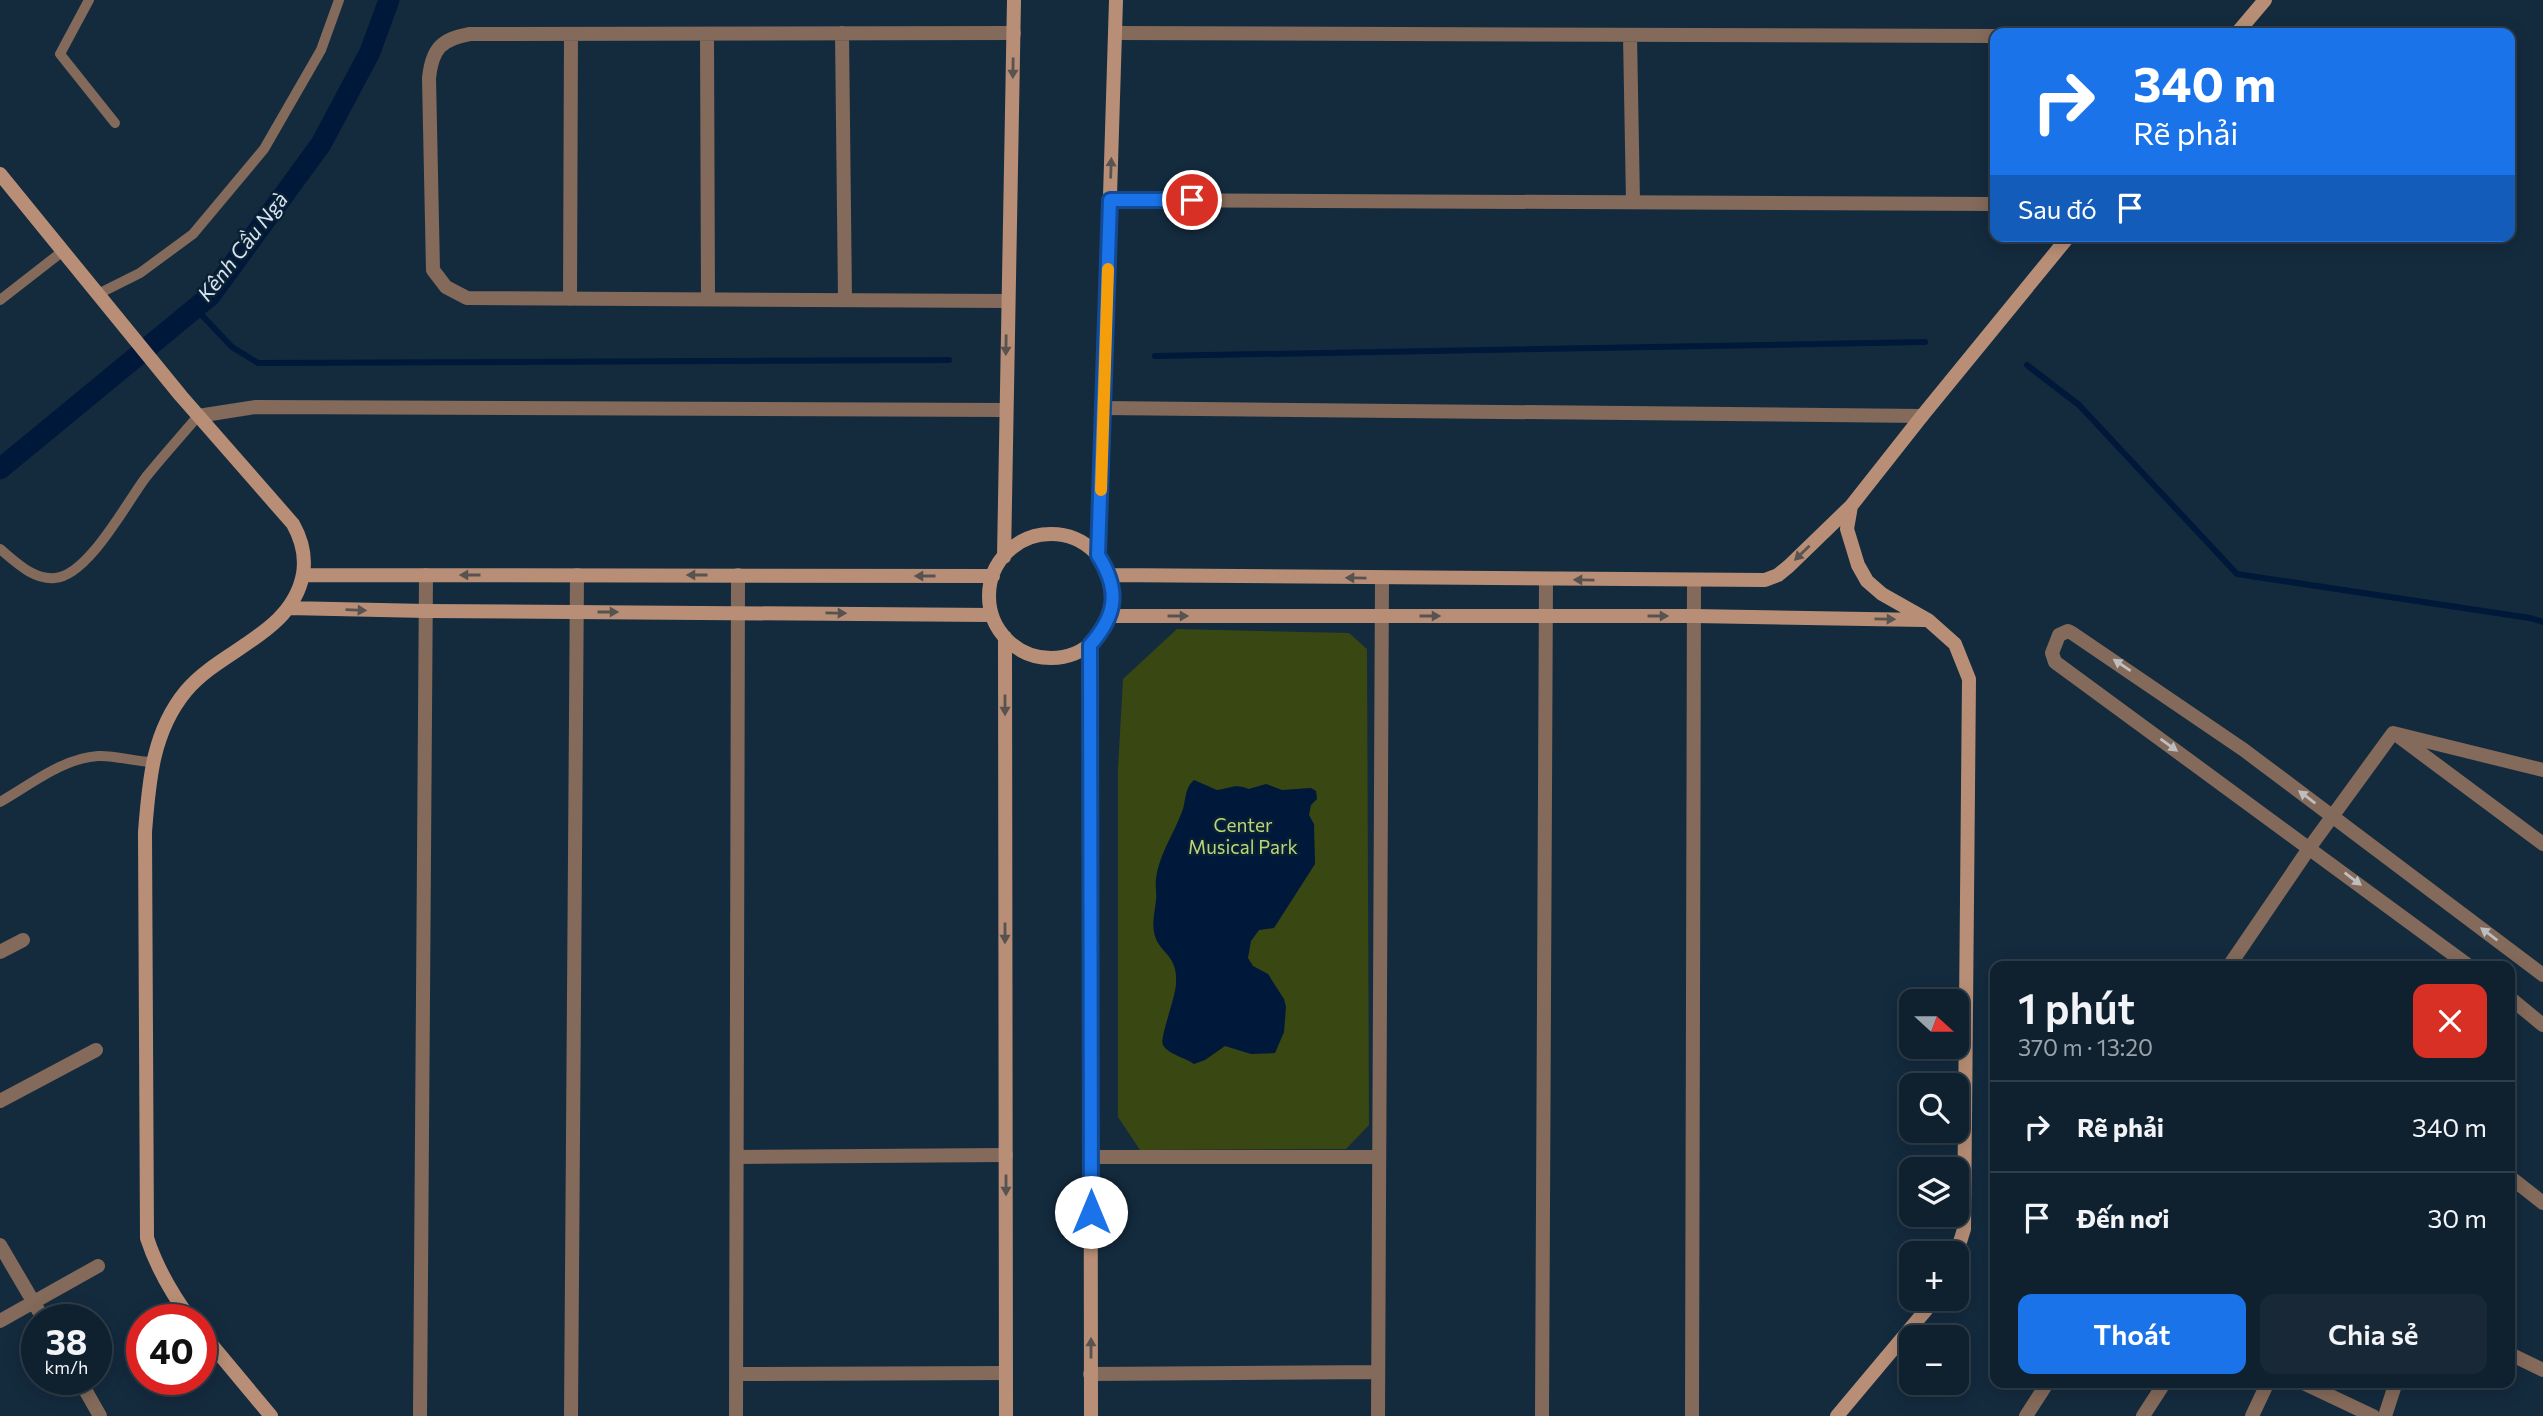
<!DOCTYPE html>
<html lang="vi">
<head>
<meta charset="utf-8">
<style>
	body { margin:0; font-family:Commissioner,sans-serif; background:#182836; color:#f1f3f6; height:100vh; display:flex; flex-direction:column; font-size:26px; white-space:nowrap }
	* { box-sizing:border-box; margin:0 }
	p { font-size:23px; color:#9ba3aa }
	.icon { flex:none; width:38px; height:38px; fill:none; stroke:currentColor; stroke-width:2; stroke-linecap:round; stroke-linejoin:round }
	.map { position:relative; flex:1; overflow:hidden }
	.sheet { position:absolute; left:1990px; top:961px; width:525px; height:427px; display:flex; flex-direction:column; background:#0f202e; border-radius:14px; box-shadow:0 4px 18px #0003,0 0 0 2px #2f3e4a }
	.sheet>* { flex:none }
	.top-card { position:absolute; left:1990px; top:28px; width:525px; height:214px; border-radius:14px; box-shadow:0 4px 18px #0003,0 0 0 2px #2f3e4a; background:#1a73e8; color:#fff; overflow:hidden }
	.needle { width:46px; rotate:111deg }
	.buttons { position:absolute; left:1899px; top:989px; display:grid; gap:14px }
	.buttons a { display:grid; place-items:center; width:70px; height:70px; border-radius:14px; background:#0f202e; box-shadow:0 4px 18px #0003,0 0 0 2px #2f3e4a; font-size:35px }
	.speed { position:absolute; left:21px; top:1304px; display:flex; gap:14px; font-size:35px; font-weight:700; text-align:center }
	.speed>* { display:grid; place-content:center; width:91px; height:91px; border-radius:50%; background:#0f202e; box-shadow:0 4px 18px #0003,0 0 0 2px #2f3e4a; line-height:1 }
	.speed small { font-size:18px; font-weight:400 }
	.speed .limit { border:10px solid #d22; background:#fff; color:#111 }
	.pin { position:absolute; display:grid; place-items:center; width:60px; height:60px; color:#fff; margin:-30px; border:4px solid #fff; border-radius:50%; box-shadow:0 2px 7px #0007 }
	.me { position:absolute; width:77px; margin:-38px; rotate:0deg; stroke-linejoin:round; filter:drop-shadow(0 0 5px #0008) }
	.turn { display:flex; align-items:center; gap:24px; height:147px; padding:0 28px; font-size:32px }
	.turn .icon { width:91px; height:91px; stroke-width:2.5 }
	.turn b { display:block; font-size:49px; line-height:60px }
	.then { display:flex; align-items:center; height:66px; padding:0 28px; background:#0003; gap:14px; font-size:26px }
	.round { display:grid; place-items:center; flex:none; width:74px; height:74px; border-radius:14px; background:#182836 }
	.headline { display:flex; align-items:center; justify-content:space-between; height:119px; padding:0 28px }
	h1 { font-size:42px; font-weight:600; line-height:52px }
	.action { display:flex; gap:14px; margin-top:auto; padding:14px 28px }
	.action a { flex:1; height:80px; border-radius:14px; background:#1a73e8; color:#fff; font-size:28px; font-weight:600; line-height:80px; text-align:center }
	.action a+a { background:#182836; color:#f1f3f6 }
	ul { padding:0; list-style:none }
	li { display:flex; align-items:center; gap:21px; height:91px; padding:0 28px; border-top:2px solid #2f3e4a }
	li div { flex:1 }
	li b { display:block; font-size:26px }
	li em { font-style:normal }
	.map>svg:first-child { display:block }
	.green { fill:#394712 }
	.water { fill:#001839 }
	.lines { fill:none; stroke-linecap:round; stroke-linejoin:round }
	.stream { stroke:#001839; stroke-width:6 }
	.canal { stroke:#001839; stroke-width:21 }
	.lane { stroke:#846a5a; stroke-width:10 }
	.street { stroke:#846a5a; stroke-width:14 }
	.secondary { stroke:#b88f76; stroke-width:14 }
	.oneway { fill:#585251 }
	.oneway2 { fill:#bebec1 }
	.route-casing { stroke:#114b97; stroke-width:18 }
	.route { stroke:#1a73e8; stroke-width:12 }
	.slow { stroke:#f59e0b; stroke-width:12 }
	.labels { text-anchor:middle; stroke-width:5; stroke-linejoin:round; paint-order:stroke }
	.park-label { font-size:19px; fill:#bad67b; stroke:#0a2133 }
	.water-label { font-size:21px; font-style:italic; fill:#d7e3f2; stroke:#0a2133 }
</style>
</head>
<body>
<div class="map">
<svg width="2543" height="1416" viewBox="0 0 2543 1416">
	<rect width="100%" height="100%" fill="#142b3e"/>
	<path class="green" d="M1177,629L1349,633L1367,649L1369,1125L1346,1149L1140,1150L1118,1117V769L1123,679Z"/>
	<path class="water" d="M1194,780L1217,790C1231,788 1235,783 1249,789L1266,784L1282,790L1311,788L1316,791L1317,799L1311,805L1309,815L1314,824L1315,864L1274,928L1259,930L1251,941L1248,958L1253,966L1268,974L1284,999L1286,1007L1284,1032L1275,1053L1251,1054L1225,1046L1205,1060L1194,1064C1186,1058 1168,1054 1163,1045C1159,1039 1176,997 1176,983C1178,953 1158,954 1154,932C1152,921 1155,911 1156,900C1157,893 1155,886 1156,879C1159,854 1175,832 1183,809C1186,798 1185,788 1194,780Z"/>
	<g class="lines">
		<path class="stream" d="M195,308L232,347L258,363L949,360
			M1155,356L1925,342
			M2027,365L2079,405L2237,574L2530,618L2543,622"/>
		<path class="canal" d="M0,469L210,296L321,144L370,52L389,0"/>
		<path class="lane" d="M89,0L60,54L115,123
			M98,294L140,273L193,234L264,149L321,50L339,0
			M0,300L63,251
			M0,549C16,562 33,580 55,578C88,576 127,502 146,477C163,456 181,436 198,416
			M0,802C30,785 63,758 98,756C116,755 134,762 152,762"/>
		<path class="street" d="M842,33L845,300
			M1115,33L1995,36
			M707,34L708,299
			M1630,35L1633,202
			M1110,200L1995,204
			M570,299L571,34
			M1007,301L467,298L446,287L433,270L429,78C432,49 441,39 470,34L1014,33
			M1103,408L1922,416
			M198,416L256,407L1004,410
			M2398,736L2543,844
			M0,952L23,940
			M2229,966L2310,847L2393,733L2543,770
			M2469,966L2055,662L2052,653L2059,635L2068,631L2072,633L2244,750L2543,975
			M2510,998L2543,1025
			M0,1101L96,1050
			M737,1157L1006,1155
			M1091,1157H1379
			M2510,1177L2543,1203
			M0,1245L44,1320
			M0,1321L98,1266
			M2510,1354L2543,1370
			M736,1374L1006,1373
			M1090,1374L1378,1372
			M79,1379L100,1416
			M2301,1382L2373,1416
			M420,1416L426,575
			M571,1416L577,575
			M736,1416L738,575
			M1378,1416L1382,578
			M1542,1416L1546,580
			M1692,1416L1694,581
			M2026,1416L2048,1382
			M2143,1416L2165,1382
			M2252,1416L2268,1382
			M2385,1416L2396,1382"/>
		<path class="secondary" d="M2237,33L2265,0
			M0,174L181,396L293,524C302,540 306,556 303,574C292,634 221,649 186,691C152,732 149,782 145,832L147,1238C157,1269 172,1294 191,1320
			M989 596a62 62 0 1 1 124 0a62 62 0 1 1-124 0Z
			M1099,555L1116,0
			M1004,557L1014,0
			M303,575L993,576
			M1110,575L1765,580L1778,575L1789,566L1851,506
			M288,608L426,611L992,615
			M1110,616H1694L1924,620
			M1005,637L1006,1416
			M1090,645L1091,1416
			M1956,1255L1964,1229L1969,679L1955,644L1928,620L1882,594L1867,581L1858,565L1847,529L1851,506L1922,416L2069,236
			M201,1332L271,1416
			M1837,1416L1936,1298"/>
	</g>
	<defs><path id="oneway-solid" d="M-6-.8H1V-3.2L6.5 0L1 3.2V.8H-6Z" transform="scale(1.75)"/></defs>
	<g class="oneway">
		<use href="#oneway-solid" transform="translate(1013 68) rotate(91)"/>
		<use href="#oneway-solid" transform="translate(1111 168) rotate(-88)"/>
		<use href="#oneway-solid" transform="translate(1006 345) rotate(91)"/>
		<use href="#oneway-solid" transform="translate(1802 553) rotate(136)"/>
		<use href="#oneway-solid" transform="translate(470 575) rotate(180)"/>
		<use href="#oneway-solid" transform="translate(697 575) rotate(180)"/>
		<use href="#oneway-solid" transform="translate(925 576) rotate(-180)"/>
		<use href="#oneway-solid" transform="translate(1356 578) rotate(-179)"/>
		<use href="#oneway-solid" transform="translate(1584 580) rotate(-179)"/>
		<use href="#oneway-solid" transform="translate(356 610) rotate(2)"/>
		<use href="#oneway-solid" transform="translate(608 612)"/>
		<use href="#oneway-solid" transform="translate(836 613) rotate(1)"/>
		<use href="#oneway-solid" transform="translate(1178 616)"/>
		<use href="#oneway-solid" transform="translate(1430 616)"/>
		<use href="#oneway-solid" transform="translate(1658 616)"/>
		<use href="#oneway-solid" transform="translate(1885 619) rotate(1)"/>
		<use href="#oneway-solid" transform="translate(1005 705) rotate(90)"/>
		<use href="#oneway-solid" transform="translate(1005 933) rotate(90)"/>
		<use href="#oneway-solid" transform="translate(1006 1185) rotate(90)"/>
		<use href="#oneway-solid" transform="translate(1091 1348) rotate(-90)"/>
	</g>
	<g class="oneway2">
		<use href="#oneway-solid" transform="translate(2122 665) rotate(-146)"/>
		<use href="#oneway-solid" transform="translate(2169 745) rotate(36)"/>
		<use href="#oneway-solid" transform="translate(2307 797) rotate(-143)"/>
		<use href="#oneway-solid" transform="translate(2353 879) rotate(37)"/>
		<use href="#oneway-solid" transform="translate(2489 934) rotate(-143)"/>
	</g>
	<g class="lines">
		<defs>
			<path id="route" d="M1091,1212L1090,645C1117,615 1120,590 1098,555L1110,200H1192"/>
		</defs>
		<use href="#route" class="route-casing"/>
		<use href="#route" class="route"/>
		<path class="slow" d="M1101,490L1108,269"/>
	</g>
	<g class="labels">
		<g class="park-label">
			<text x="1243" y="832">Center<tspan x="1243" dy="22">Musical Park</tspan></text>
		</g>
		<g class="water-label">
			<text transform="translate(243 247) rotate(-52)" y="7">Kênh Cầu Ngà</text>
		</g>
	</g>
</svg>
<div class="buttons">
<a><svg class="needle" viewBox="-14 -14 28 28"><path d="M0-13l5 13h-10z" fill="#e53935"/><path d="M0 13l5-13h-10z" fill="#9ba3aa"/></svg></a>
<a><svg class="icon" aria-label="search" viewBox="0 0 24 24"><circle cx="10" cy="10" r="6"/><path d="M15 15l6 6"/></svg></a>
<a><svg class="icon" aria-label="layers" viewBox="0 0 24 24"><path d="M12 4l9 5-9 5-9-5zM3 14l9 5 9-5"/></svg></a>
<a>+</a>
<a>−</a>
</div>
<div class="speed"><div>38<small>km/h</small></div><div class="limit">40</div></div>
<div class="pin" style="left:1192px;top:200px;background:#d93025"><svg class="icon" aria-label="arrive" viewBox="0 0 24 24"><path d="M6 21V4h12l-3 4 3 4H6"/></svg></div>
<svg class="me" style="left:1091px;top:1212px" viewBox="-20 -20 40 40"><circle r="19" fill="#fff"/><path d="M0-13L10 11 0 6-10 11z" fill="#1a73e8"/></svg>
<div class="top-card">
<div class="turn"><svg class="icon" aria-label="right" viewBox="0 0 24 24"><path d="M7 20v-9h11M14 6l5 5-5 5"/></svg><div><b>340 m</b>Rẽ phải</div></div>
<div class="then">Sau đó<svg class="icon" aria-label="arrive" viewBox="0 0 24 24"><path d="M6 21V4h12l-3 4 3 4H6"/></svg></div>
</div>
<section class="sheet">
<div class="headline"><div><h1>1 phút</h1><p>370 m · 13:20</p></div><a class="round" style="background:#d93025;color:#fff"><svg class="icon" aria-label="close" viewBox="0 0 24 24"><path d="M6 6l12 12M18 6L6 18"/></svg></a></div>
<ul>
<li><svg class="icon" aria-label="right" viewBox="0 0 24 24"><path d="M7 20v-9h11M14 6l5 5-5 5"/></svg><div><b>Rẽ phải</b></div><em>340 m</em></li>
<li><svg class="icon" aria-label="arrive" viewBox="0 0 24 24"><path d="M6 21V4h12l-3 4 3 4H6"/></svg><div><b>Đến nơi</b></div><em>30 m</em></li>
</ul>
<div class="action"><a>Thoát</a><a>Chia sẻ</a></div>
</section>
</div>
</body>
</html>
